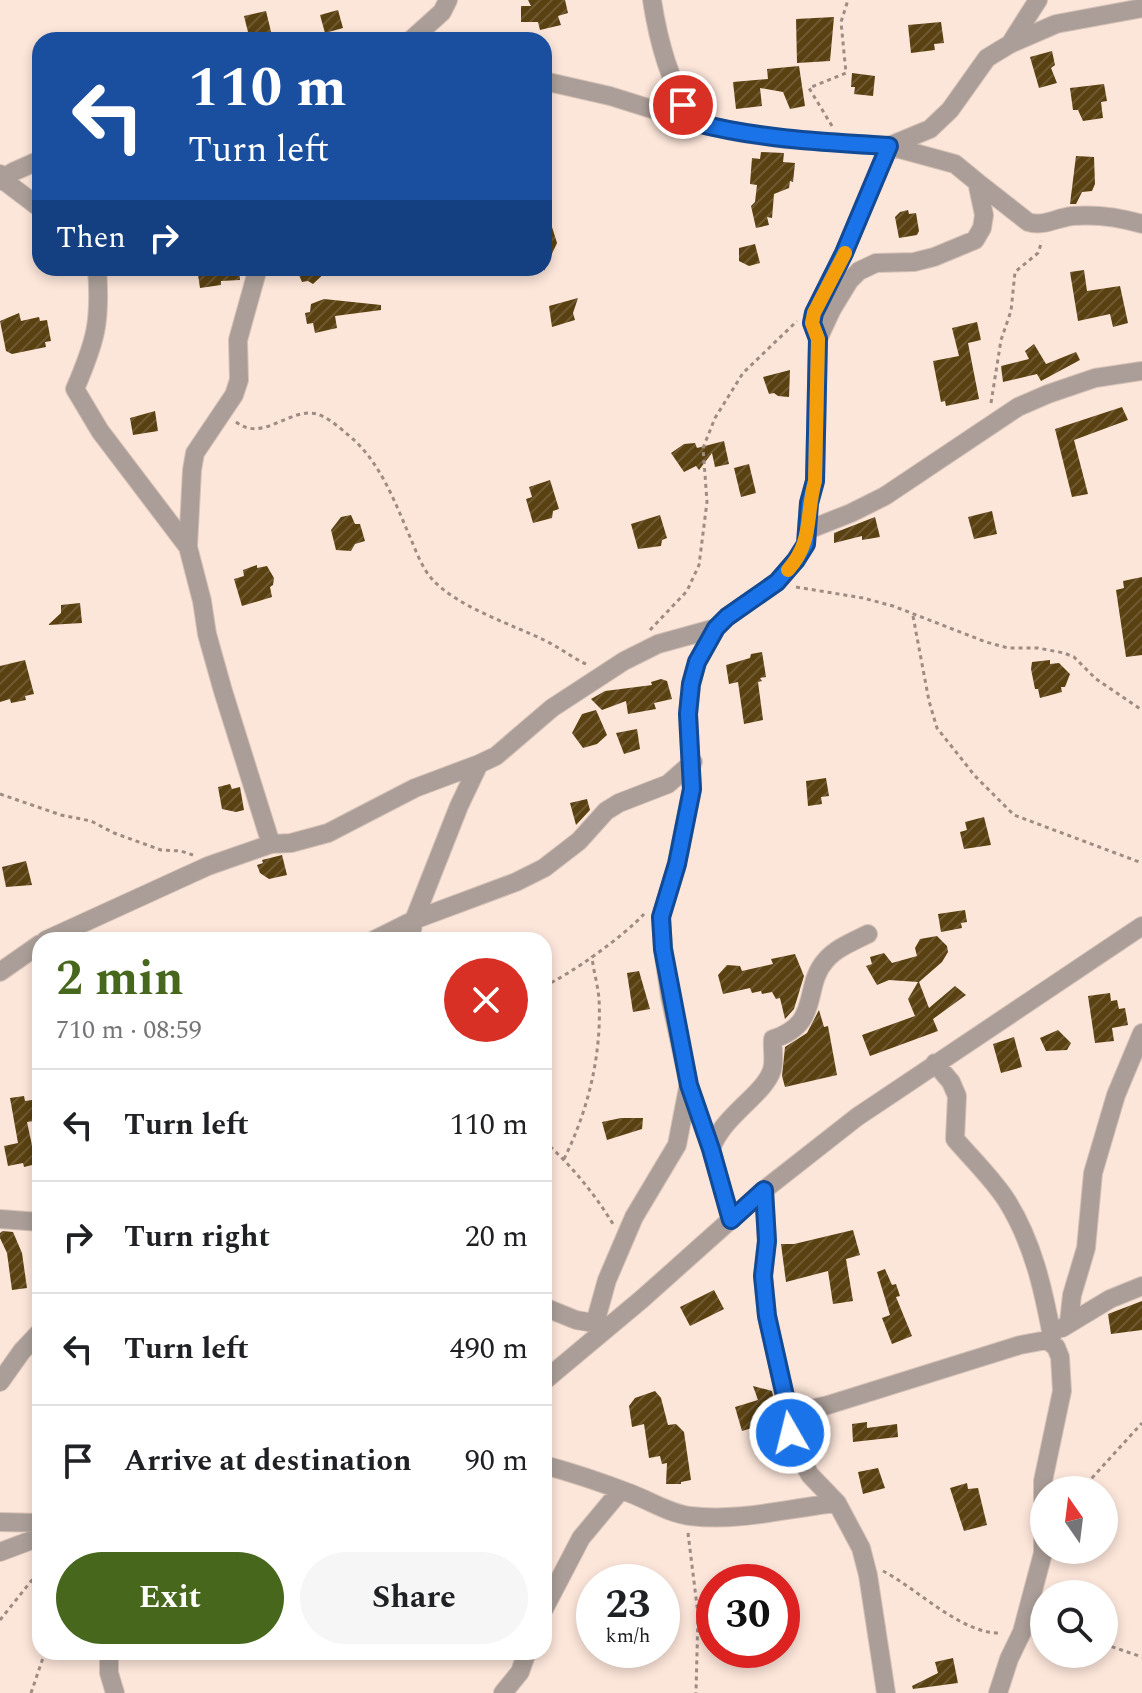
<!DOCTYPE html>
<html lang="en">
<head>
<meta charset="utf-8">
<style>
	body { margin:0; font-family:Spectral,serif; background:#f6f6f6; color:#202124; height:100vh; display:flex; flex-direction:column; font-size:30px; white-space:nowrap }
	* { box-sizing:border-box; margin:0 }
	p { font-size:26px; color:#757577 }
	.icon { flex:none; width:44px; height:44px; fill:none; stroke:currentColor; stroke-width:2; stroke-linecap:round; stroke-linejoin:round }
	.map { position:relative; flex:1; overflow:hidden }
	.sheet { position:absolute; left:32px; top:932px; width:520px; height:728px; display:flex; flex-direction:column; background:#fff; border-radius:24px; box-shadow:0 4px 12px #0003 }
	.sheet>* { flex:none }
	.top-card { position:absolute; left:32px; top:32px; width:520px; height:244px; border-radius:24px; box-shadow:0 4px 12px #0003; background:#1a4fa0; color:#fff; overflow:hidden }
	.needle { width:52px; rotate:346deg }
	.controls { position:absolute; left:1030px; top:1476px; display:grid; gap:16px }
	.controls a { display:grid; place-items:center; width:88px; height:88px; border-radius:50%; background:#fff; box-shadow:0 4px 12px #0003; font-size:40px }
	.speed { position:absolute; left:576px; top:1564px; display:flex; gap:16px; font-size:40px; font-weight:700; text-align:center }
	.speed>* { display:grid; place-content:center; width:104px; height:104px; border-radius:50%; background:#fff; box-shadow:0 4px 12px #0003; line-height:1 }
	.speed small { font-size:20px; font-weight:400 }
	.speed .limit { border:12px solid #d22; background:#fff; color:#111 }
	.pin { position:absolute; display:grid; place-items:center; width:68px; height:68px; color:#fff; margin:-34px; border:4px solid #fff; border-radius:50%; box-shadow:0 2px 8px #0007 }
	.me { position:absolute; width:88px; margin:-44px; rotate:352deg; stroke-linejoin:round; filter:drop-shadow(0 0 6px #0008) }
	.turn { display:flex; align-items:center; gap:28px; height:168px; padding:0 24px; font-size:36px }
	.turn .icon { width:104px; height:104px; stroke-width:2.5 }
	.turn b { display:block; font-size:56px; line-height:68px }
	.then { display:flex; align-items:center; height:76px; padding:0 24px; background:#0003; gap:16px; font-size:30px }
	.round { display:grid; place-items:center; flex:none; width:84px; height:84px; border-radius:42px; background:#f6f6f6 }
	.headline { display:flex; align-items:center; justify-content:space-between; height:136px; padding:0 24px }
	h1 { font-size:48px; font-weight:700; line-height:60px; color:#47671d }
	.button { display:flex; gap:16px; margin-top:auto; padding:16px 24px }
	.button a { flex:1; height:92px; border-radius:48px; background:#47671d; color:#fff; font-size:32px; font-weight:700; line-height:92px; text-align:center }
	.button a+a { background:#f6f6f6; color:#202124 }
	ul { padding:0; list-style:none }
	li { display:flex; align-items:center; gap:24px; height:112px; padding:0 24px; border-top:2px solid #e0e0e0 }
	li div { flex:1 }
	li b { display:block; font-size:30px }
	li em { font-style:normal }
	.map>svg:first-child { display:block }
	.building { fill:url(#building-hatch) }
	.lines { fill:none; stroke-linecap:round; stroke-linejoin:round }
	.minor-casing { stroke:#d5c1b6; stroke-width:20 }
	.path { stroke:#9e8c84; stroke-width:3; stroke-dasharray:4 4; stroke-linecap:butt }
	.minor { stroke:#ab9e98; stroke-width:18 }
	.route-casing { stroke:#114b97; stroke-width:20 }
	.route { stroke:#1a73e8; stroke-width:14 }
	.slow { stroke:#f59e0b; stroke-width:14 }
</style>
</head>
<body>
<div class="map">
<svg width="1142" height="1693" viewBox="0 0 1142 1693">
	<defs>
		<pattern id="building-hatch" width="6" height="6" patternUnits="userSpaceOnUse" patternTransform="scale(2)"><rect width="6" height="6" fill="#5a4111"/><path d="M-1 1l2-2M0 6l6-6M5 7l2-2" fill="none" stroke="#6e5933"/></pattern>
	</defs>
	<rect width="100%" height="100%" fill="#fce5d9"/>
	<path class="building" d="M528,0H565L568,13L558,16L561,25L540,30L538,22H521V6H531Z
		M338,10L343,28L325,33L320,15Z
		M266,11L273,40H250L244,16Z
		M834,17L830,61L797,63L796,19Z
		M941,22L944,43L934,44L935,50L911,53L908,25Z
		M1052,51L1055,65L1051,68L1057,83L1039,88L1030,57Z
		M799,66L805,106L790,109L783,92L760,88L762,106L736,109L733,82L768,79L767,69Z
		M852,73L875,76L873,96L854,94L855,87H851Z
		M1104,84L1107,101L1101,102L1103,118L1083,121L1078,110H1073L1070,88Z
		M761,152L784,153L783,162L795,163L793,182L790,181L789,188L774,194L772,218L767,217L769,225L756,228L751,206L755,202L757,185L750,184L752,158L760,159Z
		M1076,156L1094,157L1095,184L1092,191L1082,192L1076,204H1070Z
		M908,210L909,214L916,213L919,231L917,235L899,238L895,217L900,212Z
		M544,211H547L557,243L544,271Z
		M755,244L760,263L749,266L739,261V248Z
		M197,268H239L240,280L221,281V285L200,288Z
		M296,268H330L313,284L308,281L302,282Z
		M1084,270L1087,291L1120,286L1128,323L1113,327L1110,314L1078,321L1070,272Z
		M578,298L573,313L575,320L552,327L549,306Z
		M324,299L381,305V310L335,316L337,328L315,333L313,323L307,324L305,313L310,312L311,304Z
		M19,313L21,321L39,317L40,321L47,320L51,341L45,342L46,347L12,354L6,351L0,321Z
		M977,322L981,340L968,343L979,399L946,406L945,401L941,402L933,361L959,356L952,328Z
		M1034,344L1046,364L1076,352L1080,360L1041,381L1037,374L1003,382L1001,366L1029,359L1025,351Z
		M790,370L789,397L778,396L774,393L769,394L763,377Z
		M1122,407L1128,420L1074,440L1088,494L1072,497L1055,429Z
		M155,411L158,431L133,435L130,418Z
		M724,441L729,464L715,467L712,453L699,470L696,466L684,472L671,453L684,444L695,443L697,448Z
		M749,464L756,493L741,497L734,468Z
		M550,480L559,509L553,511L552,518L533,523L526,499L532,497L529,487Z
		M992,511L997,534L974,539L968,517Z
		M351,515L355,524H360L365,541L355,544L351,551L336,550L331,530L341,517Z
		M660,515L667,538L662,540L661,546L638,549L631,524Z
		M875,517L880,537L862,540V536L834,543V533Z
		M257,565V568L267,566L274,578L273,585L270,587L272,597L242,606L234,579L244,576L243,570Z
		M1142,577V655L1126,657L1116,590L1124,588L1123,581Z
		M80,603L82,623L48,625L61,613V605Z
		M762,652L766,677L760,678L762,681L758,682L763,720L744,724L738,682L729,684L726,665L750,658L751,654Z
		M25,660L34,694L25,696L26,700L11,703L10,699L0,702V666Z
		M1050,660V664L1059,663L1070,674L1065,687H1061L1062,692L1040,698L1038,689H1035L1031,669L1032,662Z
		M661,679L667,681L672,699L654,703L656,709L628,714L626,701L602,710L591,699L605,691L652,685L651,682Z
		M596,710L607,735L597,744L583,748L572,733L582,714Z
		M637,729L640,749L624,754L616,733Z
		M826,778L829,796L821,797L822,804L808,806L806,781Z
		M230,784L232,789L240,787L244,810L236,812L222,809L218,787Z
		M587,799L590,810L576,825L570,803Z
		M984,817L991,845L964,849L960,832L967,830L965,822Z
		M282,855L287,875L269,879L260,873L257,865L263,863L262,860Z
		M26,861L32,885L6,887L2,867Z
		M965,910L967,922L961,923L962,928L941,932L938,914Z
		M937,936L947,946L948,952L942,962L919,982L929,1008L955,986L966,995L933,1019L938,1031L870,1056L862,1035L915,1016L908,999L918,982L889,980L877,985L866,966L872,964L870,957L884,953L892,963L917,956L915,948L920,939Z
		M795,954L804,976L794,1009L785,1019L780,998L776,999L772,992L762,994L761,991L752,993L750,988L723,994L718,975L727,965L740,966L742,971L773,964L771,959Z
		M639,971L650,1009L633,1012L627,973Z
		M1110,993L1111,1001L1117,1000L1119,1009L1125,1008L1128,1025L1112,1028L1114,1041L1095,1043L1088,996Z
		M819,1010L824,1027L828,1026L837,1075L785,1087L782,1076L785,1047L807,1033Z
		M1058,1030L1071,1043L1067,1050L1046,1051L1040,1038Z
		M1014,1037L1022,1067L1001,1073L993,1044Z
		M24,1096L25,1101L32,1100L36,1115L33,1116L34,1121L27,1122L36,1164L24,1167L23,1163L8,1166L4,1146L18,1143L10,1098Z
		M621,1118H643L642,1129L607,1140L602,1122Z
		M853,1230L860,1255L846,1259L853,1301L833,1304L828,1271L786,1282L781,1244H794Z
		M3,1231L13,1232L22,1253L27,1288L12,1290L7,1253L0,1238V1233Z
		M885,1269L892,1285L896,1284L900,1296L896,1297L912,1336L892,1344L882,1318L890,1315L877,1272Z
		M714,1290L724,1309L690,1326L680,1307Z
		M1142,1301V1330L1111,1334L1108,1314Z
		M753,1386L772,1391L776,1410L774,1421L742,1431L735,1407L758,1400Z
		M655,1391L661,1398L668,1425L676,1424L684,1432L691,1480L681,1482V1484H666L667,1463L662,1464L660,1456L649,1458L644,1424L632,1427L629,1406L635,1398Z
		M867,1422V1428L897,1424L898,1437L853,1442L852,1424Z
		M878,1468L885,1488L863,1494L858,1472Z
		M967,1483L968,1489L978,1488L987,1525L964,1531L950,1488Z
		M953,1658L958,1683L913,1689L912,1686L938,1673L935,1662Z"/>
	<g class="lines">
		<defs>
			<path id="minor" d="M652,0C659,46 670,81 693,122
				M411,40L442,12L448,0
				M1010,44L1038,0
				M544,81L610,96L693,122L737,132L785,139L889,146L930,129L950,110L987,58L1010,44L1056,24L1142,8
				M0,174L3,180L40,208
				M0,181L13,172L40,160
				M977,182L1028,222C1043,227 1056,218 1072,216C1096,214 1119,217 1142,224
				M97,268C101,322 96,340 75,389L100,431L188,547L202,601L207,634L223,691L271,844
				M808,530L851,513L885,496L1018,407L1048,394L1095,378L1142,371
				M188,547L192,470L195,453L234,395L239,380L238,340L258,268
				M46,940L208,866L271,844L291,843L328,833L415,788L479,764L496,756L552,708L624,661L658,644L716,628
				M374,940L414,920L516,882L544,868L579,841L606,811L619,803L668,784L693,762
				M410,940L414,920L459,806L479,764
				M0,972L40,944
				M935,1063L951,1082L957,1096L955,1139C972,1159 993,1179 1007,1201C1033,1243 1043,1288 1052,1336
				M711,1149C723,1115 764,1095 772,1070C775,1060 772,1049 773,1039C822,1024 802,986 826,960C836,948 854,941 868,934
				M764,1190L767,1241L763,1276L767,1316L789,1414L785,1418L795,1448L810,1475L837,1503L861,1548L868,1575L886,1693
				M0,1219L40,1222
				M731,1220L711,1149L689,1085L670,997L663,949L661,917L677,864L692,789L688,714L691,684L697,662L716,628L727,617L777,582L796,560L806,544L809,503L815,481L818,339L832,309L849,281L859,271L876,263L914,262L934,257L975,240L982,228L984,215L977,182L955,164L889,146L844,253L814,313L812,323L818,339
				M544,1307L576,1320L606,1325
				M1069,1322L1072,1295L1086,1248L1093,1173L1116,1095L1142,1033
				M595,1323L607,1280L634,1217L677,1145L688,1088
				M1062,1328L1110,1299L1142,1286
				M544,1381L642,1299L764,1190L857,1117L1142,926
				M0,1382L22,1351L40,1332
				M789,1414L828,1405L1020,1345L1047,1340L1056,1347L1060,1357L1062,1391L1043,1481V1553L1022,1632L1009,1659L998,1693
				M544,1465C574,1473 603,1483 632,1494C650,1501 671,1514 690,1516C740,1522 788,1508 837,1503
				M0,1522L40,1523
				M0,1552L40,1537
				M544,1609L581,1538L621,1490
				M109,1652V1673L115,1693
				M503,1693L520,1672L527,1652"/>
		</defs>
		<use href="#minor" class="minor-casing"/>
		<path class="path" d="M832,126L809,88L846,73L841,22L848,0
			M991,403L1001,340L1011,311L1015,272L1038,253L1042,241
			M236,422C263,443 289,407 317,414C327,417 339,427 347,434C379,459 394,500 410,537C416,551 422,568 432,579C457,607 511,624 544,640C559,647 571,657 586,664
			M796,587L863,598L893,606L986,642L1008,648H1038L1064,653L1074,657L1096,679L1142,710
			M913,616L929,701L937,728L975,776L1014,815L1142,863
			M650,630L687,591L699,565L707,502L703,448L715,418L743,373L797,321
			M0,794L61,815L91,821L114,833L161,850L181,851L193,855
			M544,986C570,975 625,935 644,914
			M544,1141C571,1165 594,1193 613,1224
			M564,1159C588,1111 602,1054 599,999C598,985 593,970 592,956
			M1081,1490L1142,1423
			M688,1533L698,1614L696,1693
			M883,1571C918,1589 962,1635 1002,1633
			M0,1620L40,1570
			M1104,1644L1142,1657
			M31,1693L45,1652"/>
		<use href="#minor" class="minor"/>
	</g>
	<g class="lines">
		<defs>
			<path id="route" d="M683,105L693,122C758,139 823,142 889,146L844,253L814,313L812,323L818,339L815,481L809,503L806,544L796,560L777,582L727,617L716,628L697,662L691,684L688,714L692,789L677,864L661,917L663,949L689,1085L711,1149L731,1220L764,1190L767,1241L763,1276L767,1316L789,1414L785,1418L790,1433"/>
		</defs>
		<use href="#route" class="route-casing"/>
		<use href="#route" class="route"/>
		<path class="slow" d="M788,570C814,540 805,517 815,481L818,339L812,323L814,313L845,253"/>
	</g>
</svg>
<div class="controls">
<a><svg class="needle" viewBox="-14 -14 28 28"><path d="M0-13l5 13h-10z" fill="#e53935"/><path d="M0 13l5-13h-10z" fill="#757577"/></svg></a>
<a><svg class="icon" aria-label="search" viewBox="0 0 24 24"><circle cx="10" cy="10" r="6"/><path d="M15 15l6 6"/></svg></a>
</div>
<div class="speed"><div>23<small>km/h</small></div><div class="limit">30</div></div>
<div class="pin" style="left:683px;top:105px;background:#d93025"><svg class="icon" aria-label="arrive" viewBox="0 0 24 24"><path d="M6 21V4h12l-3 4 3 4H6"/></svg></div>
<svg class="me" style="left:790px;top:1433px" viewBox="-20 -20 40 40"><circle r="17" fill="#1a73e8" stroke="#fff" stroke-width="3"/><path d="M0-11L8 9 0 5-8 9z" fill="#fff"/></svg>
<div class="top-card">
<div class="turn"><svg class="icon" aria-label="left" viewBox="0 0 24 24"><path d="M17 20v-9H6M10 6l-5 5 5 5"/></svg><div><b>110 m</b>Turn left</div></div>
<div class="then">Then<svg class="icon" aria-label="right" viewBox="0 0 24 24"><path d="M7 20v-9h11M14 6l5 5-5 5"/></svg></div>
</div>
<section class="sheet">
<div class="headline"><div><h1>2 min</h1><p>710 m · 08:59</p></div><a class="round" style="background:#d93025;color:#fff"><svg class="icon" aria-label="close" viewBox="0 0 24 24"><path d="M6 6l12 12M18 6L6 18"/></svg></a></div>
<ul>
<li><svg class="icon" aria-label="left" viewBox="0 0 24 24"><path d="M17 20v-9H6M10 6l-5 5 5 5"/></svg><div><b>Turn left</b></div><em>110 m</em></li>
<li><svg class="icon" aria-label="right" viewBox="0 0 24 24"><path d="M7 20v-9h11M14 6l5 5-5 5"/></svg><div><b>Turn right</b></div><em>20 m</em></li>
<li><svg class="icon" aria-label="left" viewBox="0 0 24 24"><path d="M17 20v-9H6M10 6l-5 5 5 5"/></svg><div><b>Turn left</b></div><em>490 m</em></li>
<li><svg class="icon" aria-label="arrive" viewBox="0 0 24 24"><path d="M6 21V4h12l-3 4 3 4H6"/></svg><div><b>Arrive at destination</b></div><em>90 m</em></li>
</ul>
<div class="button"><a>Exit</a><a>Share</a></div>
</section>
</div>
</body>
</html>
